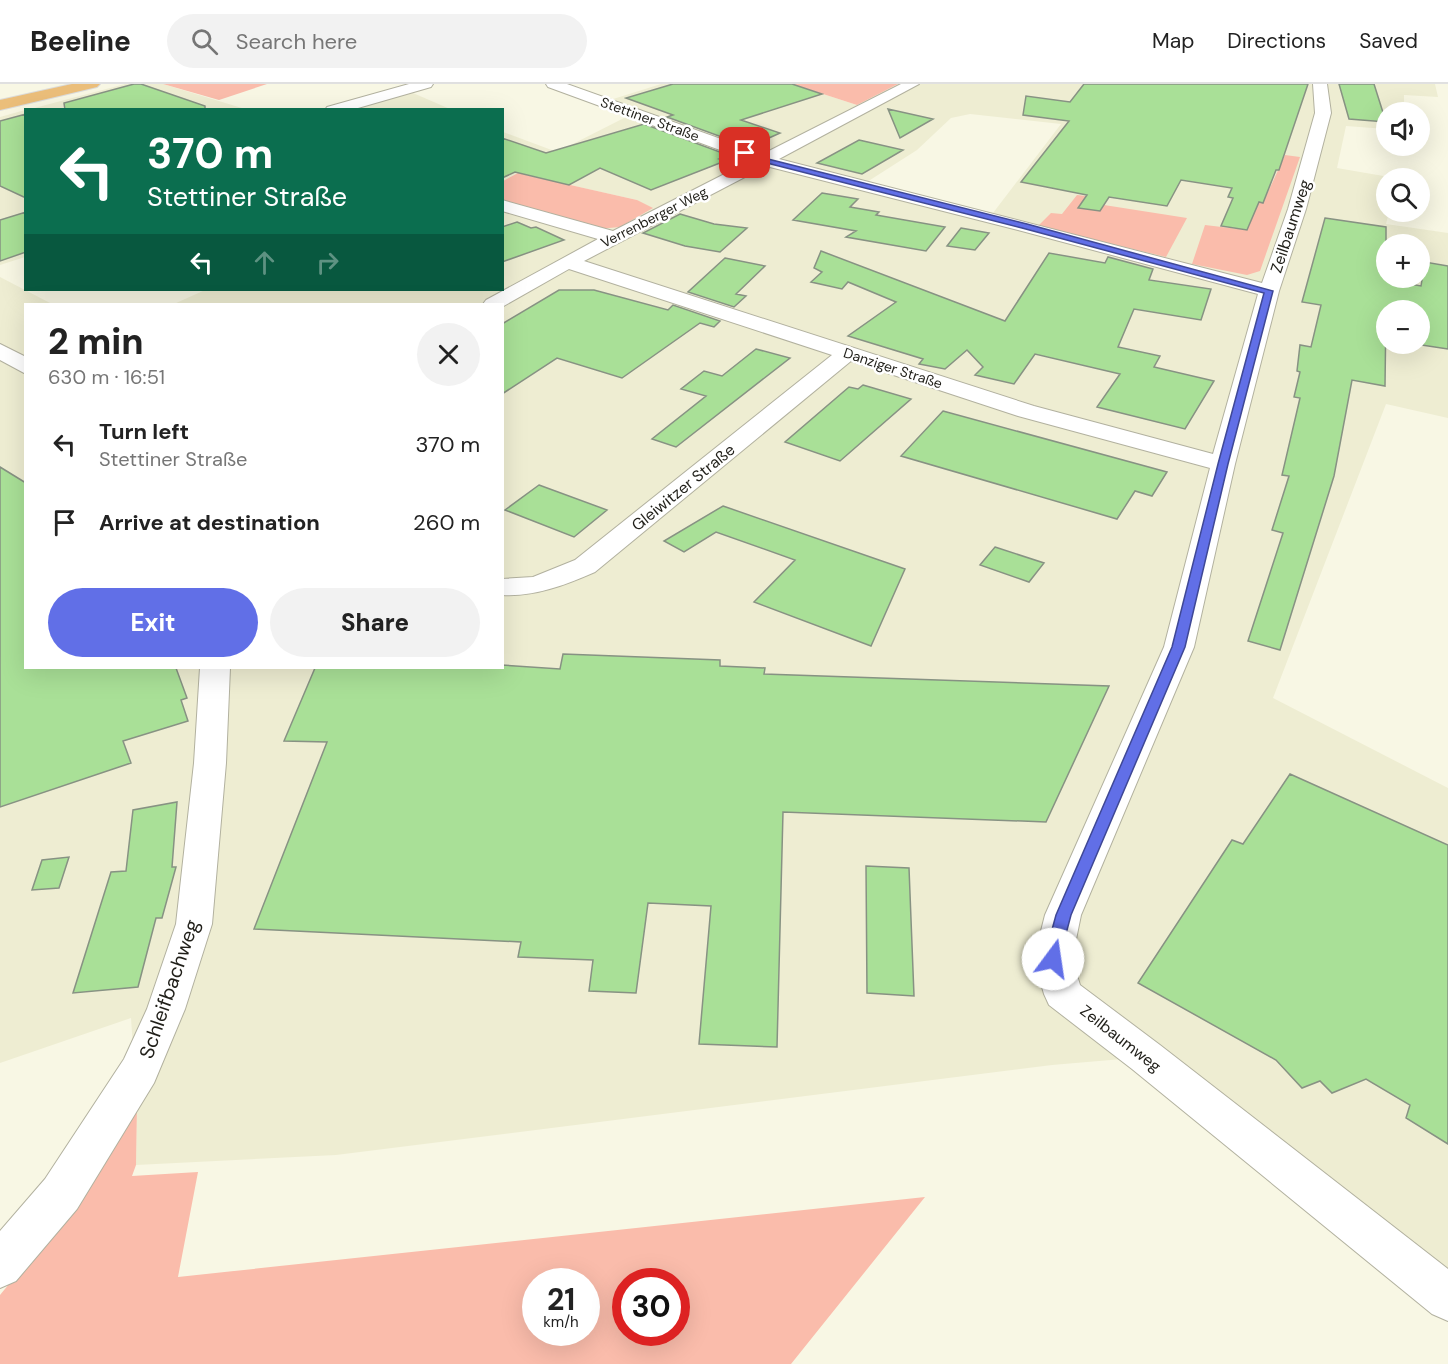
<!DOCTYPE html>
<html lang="en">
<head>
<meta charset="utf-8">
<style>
	body { margin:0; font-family:"DM Sans",sans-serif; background:#f2f2f2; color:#222; height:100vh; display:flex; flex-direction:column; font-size:22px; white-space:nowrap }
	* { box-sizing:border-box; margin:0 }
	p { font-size:20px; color:#767676 }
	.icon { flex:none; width:33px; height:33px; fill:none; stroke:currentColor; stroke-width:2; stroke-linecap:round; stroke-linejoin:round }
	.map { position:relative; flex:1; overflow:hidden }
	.side { position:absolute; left:24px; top:219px; width:480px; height:366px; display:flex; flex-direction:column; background:#fff; border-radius:0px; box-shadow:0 6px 24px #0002 }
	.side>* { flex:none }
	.hud { position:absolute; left:24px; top:24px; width:480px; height:183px; border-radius:0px; box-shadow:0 6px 24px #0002; background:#0b6e4f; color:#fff; overflow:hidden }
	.fabs { position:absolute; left:1376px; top:18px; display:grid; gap:12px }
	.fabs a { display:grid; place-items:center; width:54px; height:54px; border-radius:50%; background:#fff; box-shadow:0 6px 24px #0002; font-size:30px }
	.speed { position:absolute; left:522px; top:1184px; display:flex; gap:12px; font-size:30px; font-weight:700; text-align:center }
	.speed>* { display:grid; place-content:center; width:78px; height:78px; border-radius:50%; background:#fff; box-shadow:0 6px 24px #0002; line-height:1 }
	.speed small { font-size:15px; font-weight:400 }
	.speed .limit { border:9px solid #d22; background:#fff; color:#111 }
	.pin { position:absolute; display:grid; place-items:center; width:51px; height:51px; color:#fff; margin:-26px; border-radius:12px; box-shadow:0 3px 9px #0006 }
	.me { position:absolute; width:66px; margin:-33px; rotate:14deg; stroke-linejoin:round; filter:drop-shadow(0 0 4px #0008) }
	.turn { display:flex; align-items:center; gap:21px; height:126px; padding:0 24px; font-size:27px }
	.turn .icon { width:78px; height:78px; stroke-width:2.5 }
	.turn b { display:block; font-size:42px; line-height:51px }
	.lanes { display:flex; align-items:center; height:57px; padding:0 24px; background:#0003; justify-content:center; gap:30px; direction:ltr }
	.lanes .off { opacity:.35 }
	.round { display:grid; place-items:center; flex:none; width:63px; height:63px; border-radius:32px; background:#f2f2f2 }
	.head { display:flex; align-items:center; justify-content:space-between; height:102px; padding:0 24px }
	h1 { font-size:36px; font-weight:800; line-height:45px }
	.primary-button { display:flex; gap:12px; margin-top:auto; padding:12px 24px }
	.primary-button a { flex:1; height:69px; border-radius:36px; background:#616fe7; color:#fff; font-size:24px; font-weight:800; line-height:69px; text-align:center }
	.primary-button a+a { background:#f2f2f2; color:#222 }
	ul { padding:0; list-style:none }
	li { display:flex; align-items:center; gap:18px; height:78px; padding:0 24px }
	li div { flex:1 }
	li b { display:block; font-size:22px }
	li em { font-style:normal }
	header { display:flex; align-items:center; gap:36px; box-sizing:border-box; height:84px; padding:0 30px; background:#fff; border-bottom:2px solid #e0e0e0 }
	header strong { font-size:28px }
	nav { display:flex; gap:33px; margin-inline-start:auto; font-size:21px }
	.search { width:420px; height:54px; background:#f2f2f2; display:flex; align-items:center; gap:15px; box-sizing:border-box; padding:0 21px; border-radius:33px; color:#767676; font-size:22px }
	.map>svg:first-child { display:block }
	.built { fill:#eeedd2; fill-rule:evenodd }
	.green { fill:#fabcab; fill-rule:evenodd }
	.building { fill:#a9e097; stroke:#879283; stroke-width:1.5 }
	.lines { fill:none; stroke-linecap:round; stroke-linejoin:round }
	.minor-casing { stroke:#b2b19f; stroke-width:2 }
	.major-casing { stroke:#dbdbda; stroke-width:2 }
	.minor { fill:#fff; fill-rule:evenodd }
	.major { fill:#ebbe7a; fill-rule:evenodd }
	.route { fill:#616fe7; stroke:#3f4896; stroke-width:1.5 }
	.labels { text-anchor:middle; stroke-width:5; stroke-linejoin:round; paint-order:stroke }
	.far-street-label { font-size:14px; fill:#201f19; stroke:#fff }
	.street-label { font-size:16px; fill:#201f19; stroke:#fff }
	.near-street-label { font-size:20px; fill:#201f19; stroke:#fff }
</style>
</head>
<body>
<header>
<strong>Beeline</strong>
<div class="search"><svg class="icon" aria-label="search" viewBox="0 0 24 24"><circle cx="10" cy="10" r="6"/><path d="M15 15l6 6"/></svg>Search here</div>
<nav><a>Map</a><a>Directions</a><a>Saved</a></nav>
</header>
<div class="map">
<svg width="1448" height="1280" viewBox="0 0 1448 1280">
	<rect width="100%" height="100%" fill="#f8f7e4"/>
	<path class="built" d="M125,0H163L245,25L27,26Z
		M661,0H792L857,21L898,0H1435L1438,13L1404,11V28H1386V45L1346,42L1337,84L1395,94H1386V128H1389L1386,140L1448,149V334L1386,320L1273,614L1448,704V1214L1146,973L1052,981L336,1071L136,1081L137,1023L131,934L0,979V193L52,220H26V584H502V220H174L205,206H502L503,117L637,116L525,91L544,75L503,97V48L557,68L624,34L643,28L610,16ZM970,30L1061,40L993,129L867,98L917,66L951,34ZM1386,160H1419V194H1386ZM1386,226H1419V260H1386Z
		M413,9L450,25H353Z
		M25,26V173L0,181V33Z"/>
	<path class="green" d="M163,0H267L219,16Z
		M792,0H898L857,21Z
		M1285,71L1300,73L1260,187L1247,191L1192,180L1205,141L1247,146L1259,118L1263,119Z
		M544,75L526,91L637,116L653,124L620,143L598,145L503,117V97Z
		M1077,111L1086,112L1079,124L1100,127L1104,121L1187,134L1166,173L1038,142L1051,129L1062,130Z
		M137,1023L136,1081L132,1092L198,1088L178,1193L925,1113L791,1280H0V1211L27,1178ZM536,1197H586V1248H536ZM626,1197H676V1248H626Z"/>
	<path class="building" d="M134,0H141L205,22V26H65L64,19Z
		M673,0H792L822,10L741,36L780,49L749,63L667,33L673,31L626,14Z
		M1084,0H1308L1279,86H1276L1263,119L1259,118L1247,146L1221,142L1233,114L1228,113L1232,104L1181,96L1167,122L1109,113L1100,127L1078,124L1087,111L1021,98L1069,37L1023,31L1026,12L1070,18Z
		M1339,0H1374L1386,38L1349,35Z
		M888,25L933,35L900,54Z
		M26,30V114L0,102V37Z
		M644,40L728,71L719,75L725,77L651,106L600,84L569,101L515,88L502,94V54L546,69Z
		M859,56L903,66L862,90L817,79Z
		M822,109L858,115L850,123L879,128L876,131L945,143L926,167L846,153L856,147L793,136Z
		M26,128V168L0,177V136Z
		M680,130L714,140L747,144L720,168L685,162L643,149Z
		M1325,134L1386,143V196L1421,202L1425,178L1448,182V265L1415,260H1419V226H1386L1385,302L1352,296L1334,392L1280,566L1248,557L1283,449L1272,446L1289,392L1282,391L1300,314L1294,313L1300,288L1297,287L1300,261L1311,263L1321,221L1302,218Z
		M517,138L531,144L536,143L564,156L502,178V143Z
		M961,144L989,149L975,166L947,162Z
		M821,167L1005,237L1049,169L1105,179L1108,173L1153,185L1149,196L1211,205L1201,236L1134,225L1118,263L1160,272L1154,283L1214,297L1185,345L1097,323L1120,290L1035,270L1014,300L975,291L983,283L967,266L945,285L919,280L923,275L848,252L896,218L848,198L842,205L811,198L822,188L814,184Z
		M725,174L765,182L736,210L746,212L734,223L688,208Z
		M559,206H594L668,226L673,221L720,237L714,243L700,239L622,294L557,274L502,310V240Z
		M756,265L790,274L676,363L652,355L706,312L681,305L704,287L722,292Z
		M863,301L911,315L840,377L785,358L849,303L858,305Z
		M943,327L1167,388L1152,412L1135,407L1117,435L901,372Z
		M0,383L26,399V584H176L187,614L181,616L188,637L123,657L131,679L0,723Z
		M539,401L607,426L574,453L505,426Z
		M723,422L905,485L871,562L754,518L795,476L716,448L684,468L664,457Z
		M995,463L1044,479L1029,498L980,481Z
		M563,570L720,576V582L765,584L764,590L1109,602L1046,738L783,728L777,963L699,960L711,822L648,819L636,909L589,907L593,876L518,873L521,858L254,845L327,658L284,657L315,584H502V581L560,585Z
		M1290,690L1448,761V1060L1406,1034L1410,1021L1366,995L1332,1009L1320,997L1302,1004L1276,976L1138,899L1232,756L1243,760Z
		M177,718L172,783H176L162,834H156L138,903L73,909L111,788L126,787L133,726Z
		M69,773L59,804L32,806L42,776Z
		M866,782L909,784L914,912L867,909Z"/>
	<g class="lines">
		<defs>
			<path id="minor" d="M409,0H433L431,3L351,26H325L327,23Z
				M546,0H567L763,70L901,0H919L779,75L1262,199L1288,125L1315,29L1313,0H1327L1331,29L1306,125L1279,207L1235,380L1194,563L1081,831L1072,875L1080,901L1160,961L1448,1185V1237L1432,1230L1132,985L1049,921L1044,910L1034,875L1045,831L1164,563L1210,384L1018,332L851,277L595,488C565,501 535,513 502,511V495L533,493L575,476L832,271L569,185L502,223V220H483L486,216L598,155L502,127V116L613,147L750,77L548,3ZM766,82L1018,146L1258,210L1213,370L1034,322L584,177Z
				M0,260L26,273V290L0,276Z
				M200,584H230L226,679L212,840L185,925L154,999L77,1125L16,1197L0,1204V1147L45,1095L124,975L147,925L176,840L194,679Z"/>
			<path id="major" d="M72,0H100L97,3L0,26V16Z"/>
		</defs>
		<use href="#minor" class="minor-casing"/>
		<use href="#major" class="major-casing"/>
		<use href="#minor" class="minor"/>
		<use href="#major" class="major"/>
	</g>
	<path class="route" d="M745,67L768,75L1027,140L1273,207L1228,380L1185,563L1071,831L1058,880L1053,882L1047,880L1044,875L1056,831L1172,563L1218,380L1264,209L1022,144L763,78L743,71Z"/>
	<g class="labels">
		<g class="far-street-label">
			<text transform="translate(650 35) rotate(20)" y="5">Stettiner Straße</text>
			<text transform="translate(654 133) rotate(-27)" y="5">Verrenberger Weg</text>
			<text transform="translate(893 284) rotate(18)" y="5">Danziger Straße</text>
		</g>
		<g class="street-label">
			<text transform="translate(1290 142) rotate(-72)" y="6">Zeilbaumweg</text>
			<text transform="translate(683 403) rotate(-39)" y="6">Gleiwitzer Straße</text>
			<text transform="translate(1121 954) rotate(38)" y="6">Zeilbaumweg</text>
		</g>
		<g class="near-street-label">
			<text transform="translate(169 905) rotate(-71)" y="7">Schleifbachweg</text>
		</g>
	</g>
</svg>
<div class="fabs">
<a><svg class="icon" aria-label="sound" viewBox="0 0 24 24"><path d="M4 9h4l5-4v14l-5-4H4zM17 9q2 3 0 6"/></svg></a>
<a><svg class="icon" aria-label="search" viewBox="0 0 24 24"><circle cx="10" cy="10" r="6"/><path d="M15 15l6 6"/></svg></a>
<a>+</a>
<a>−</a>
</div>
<div class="speed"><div>21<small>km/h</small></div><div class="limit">30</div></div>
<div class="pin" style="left:745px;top:69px;background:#d93025"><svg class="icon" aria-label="arrive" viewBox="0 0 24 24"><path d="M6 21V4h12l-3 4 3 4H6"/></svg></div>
<svg class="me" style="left:1053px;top:875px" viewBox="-20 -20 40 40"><circle r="19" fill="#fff"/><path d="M0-13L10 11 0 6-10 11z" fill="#616fe7"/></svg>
<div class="hud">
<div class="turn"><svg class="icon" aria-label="left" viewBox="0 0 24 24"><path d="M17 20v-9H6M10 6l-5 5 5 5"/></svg><div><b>370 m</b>Stettiner Straße</div></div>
<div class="lanes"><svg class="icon" aria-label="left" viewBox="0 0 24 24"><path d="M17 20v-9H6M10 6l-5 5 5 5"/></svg><svg class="icon off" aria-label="ahead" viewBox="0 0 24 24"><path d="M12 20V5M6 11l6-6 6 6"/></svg><svg class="icon off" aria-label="right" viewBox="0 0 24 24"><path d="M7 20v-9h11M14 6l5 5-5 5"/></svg></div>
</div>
<section class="side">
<div class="head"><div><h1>2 min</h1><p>630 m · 16:51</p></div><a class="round"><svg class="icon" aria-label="close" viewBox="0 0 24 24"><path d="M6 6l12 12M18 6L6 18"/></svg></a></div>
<ul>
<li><svg class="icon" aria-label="left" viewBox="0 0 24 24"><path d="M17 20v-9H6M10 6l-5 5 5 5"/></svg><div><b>Turn left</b><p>Stettiner Straße</p></div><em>370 m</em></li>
<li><svg class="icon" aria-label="arrive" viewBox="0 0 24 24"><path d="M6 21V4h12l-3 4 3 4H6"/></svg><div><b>Arrive at destination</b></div><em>260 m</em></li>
</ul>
<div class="primary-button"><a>Exit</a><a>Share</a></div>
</section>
</div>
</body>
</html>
